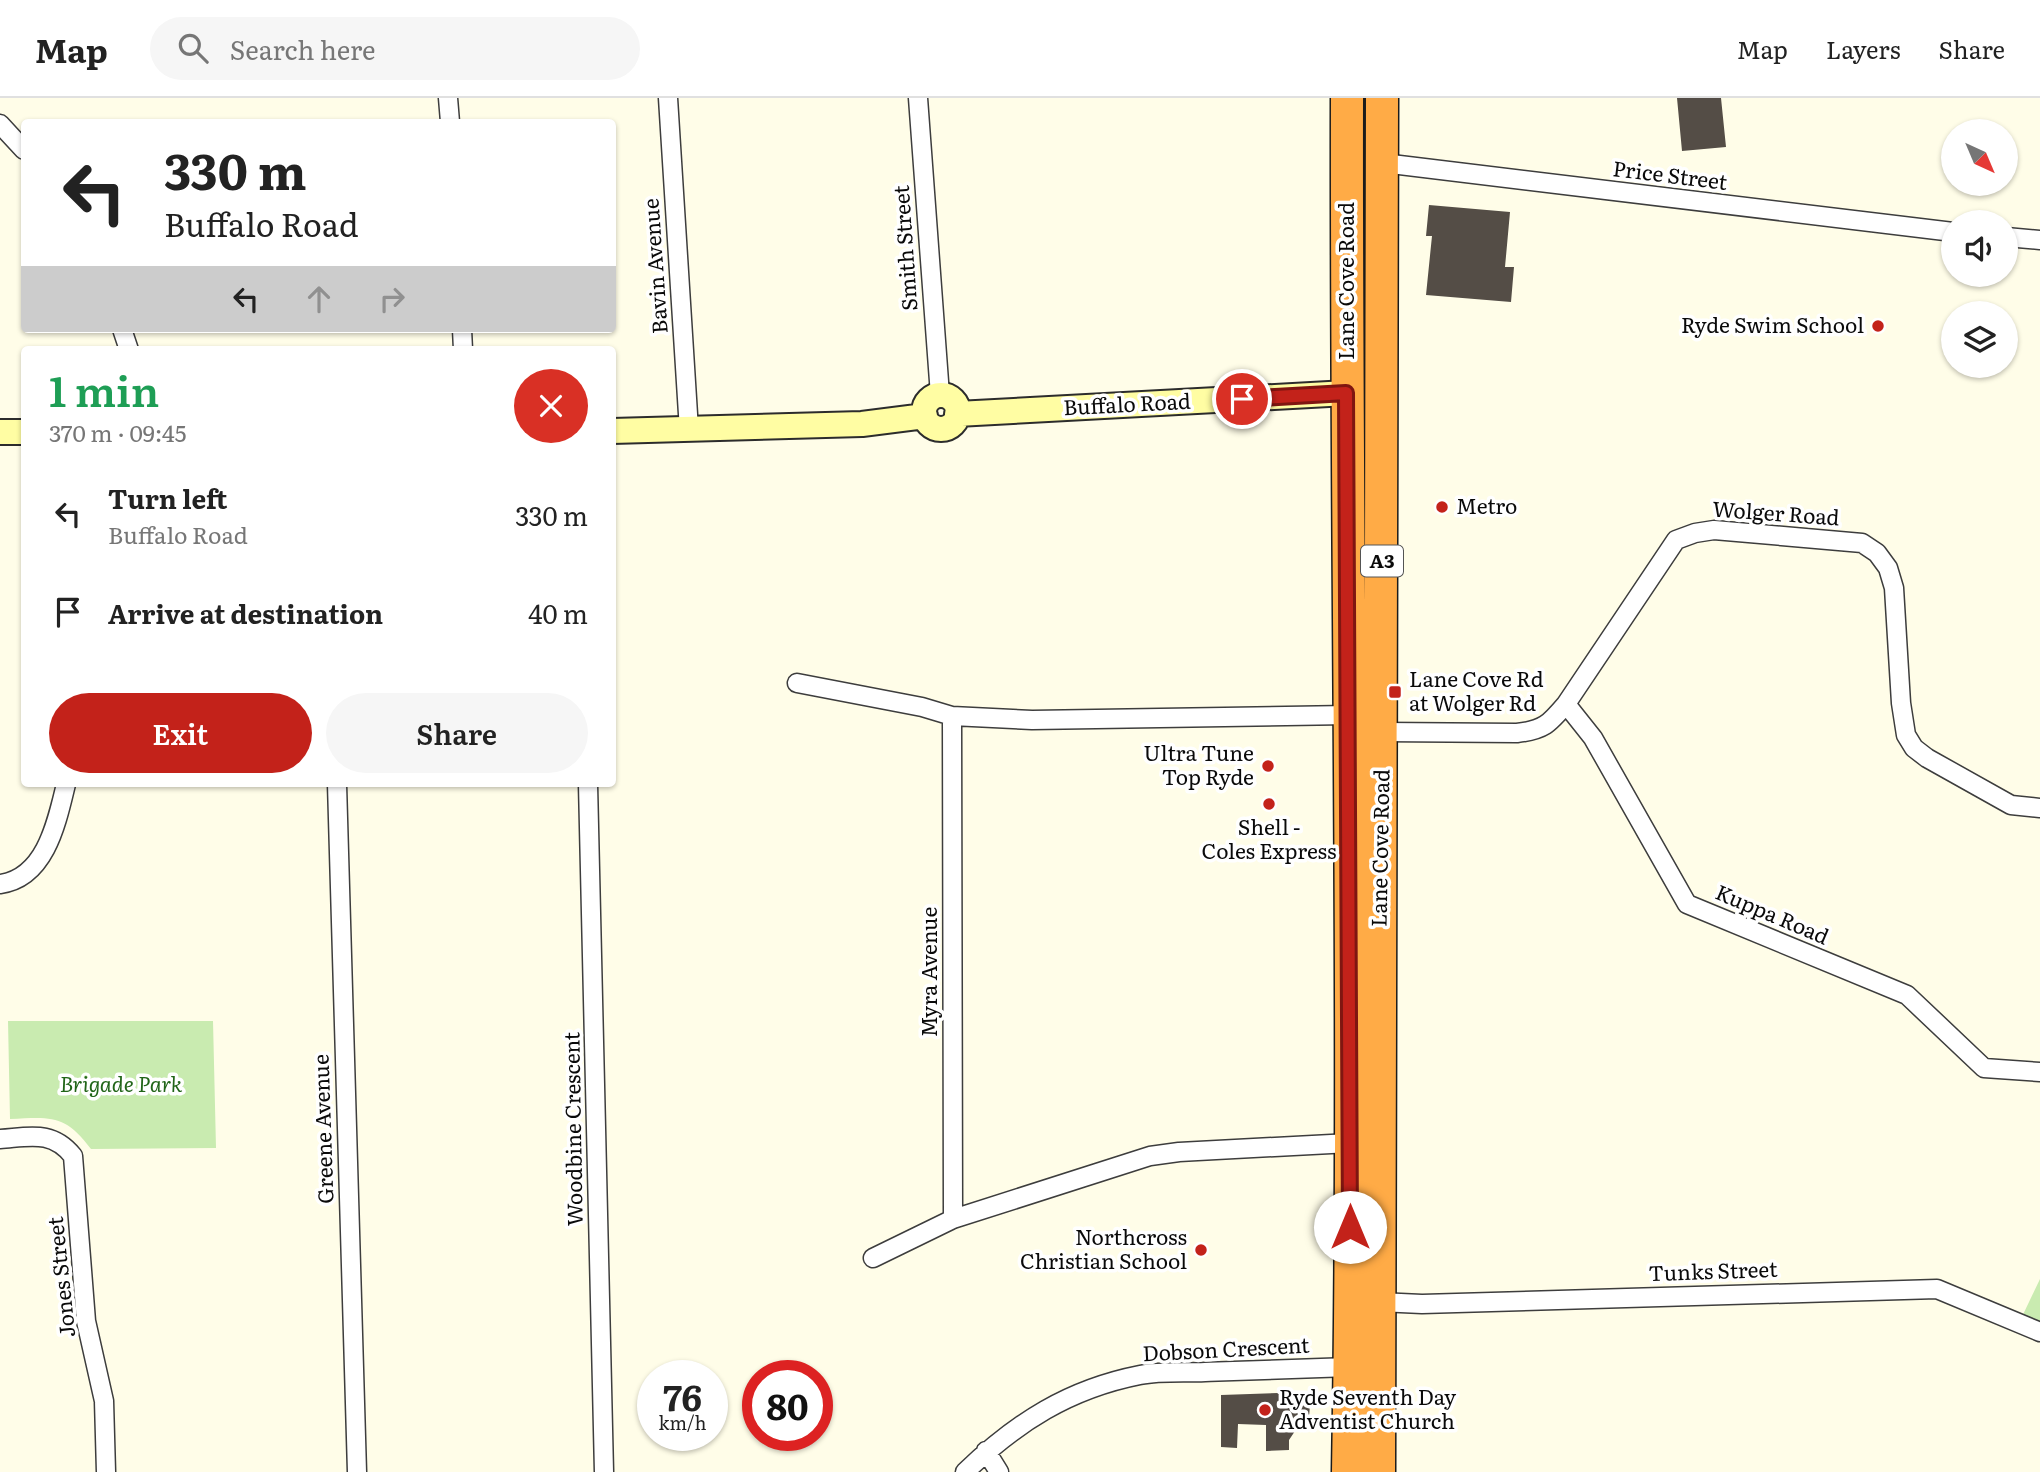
<!DOCTYPE html>
<html lang="en">
<head>
<meta charset="utf-8">
<style>
	body { margin:0; font-family:Literata,serif; background:#f6f6f6; color:#222; height:100vh; display:flex; flex-direction:column; font-size:26px; white-space:nowrap }
	* { box-sizing:border-box; margin:0 }
	p { font-size:23px; color:#767676 }
	.icon { flex:none; width:38px; height:38px; fill:none; stroke:currentColor; stroke-width:2; stroke-linecap:round; stroke-linejoin:round }
	.map { position:relative; flex:1; overflow:hidden }
	.drawer { position:absolute; left:21px; top:248px; width:595px; height:441px; display:flex; flex-direction:column; background:#fff; border-radius:7px; box-shadow:0 2px 5px #0004 }
	.drawer>* { flex:none }
	.top-card { position:absolute; left:21px; top:21px; width:595px; height:214px; border-radius:7px; box-shadow:0 2px 5px #0004; background:#fff; color:#222; overflow:hidden }
	.needle { width:46px; rotate:136deg }
	.tools { position:absolute; left:1941px; top:21px; display:grid; gap:14px }
	.tools a { display:grid; place-items:center; width:77px; height:77px; border-radius:50%; background:#fff; box-shadow:0 2px 5px #0004; font-size:35px }
	.speed { position:absolute; left:637px; top:1262px; display:flex; gap:14px; font-size:35px; font-weight:700; text-align:center }
	.speed>* { display:grid; place-content:center; width:91px; height:91px; border-radius:50%; background:#fff; box-shadow:0 2px 5px #0004; line-height:1 }
	.speed small { font-size:18px; font-weight:400 }
	.speed .limit { border:10px solid #d22; background:#fff; color:#111 }
	.pin { position:absolute; display:grid; place-items:center; width:60px; height:60px; color:#fff; margin:-30px; border:4px solid #fff; border-radius:50%; box-shadow:0 2px 7px #0007 }
	.me { position:absolute; width:77px; margin:-38px; rotate:0deg; stroke-linejoin:round; filter:drop-shadow(0 0 5px #0008) }
	.turn { display:flex; align-items:center; gap:24px; height:147px; padding:0 28px; font-size:32px }
	.turn .icon { width:91px; height:91px; stroke-width:2.5 }
	.turn b { display:block; font-size:49px; line-height:60px }
	.lanes { display:flex; align-items:center; height:66px; padding:0 28px; background:#0003; justify-content:center; gap:35px; direction:ltr }
	.lanes .off { opacity:.35 }
	.round { display:grid; place-items:center; flex:none; width:74px; height:74px; border-radius:37px; background:#f6f6f6 }
	.overview { display:flex; align-items:center; justify-content:space-between; height:119px; padding:0 28px }
	h1 { font-size:42px; font-weight:600; line-height:52px; color:#1e9e55 }
	.cta { display:flex; gap:14px; margin-top:auto; padding:14px 28px }
	.cta a { flex:1; height:80px; border-radius:42px; background:#c3221a; color:#fff; font-size:28px; font-weight:600; line-height:80px; text-align:center }
	.cta a+a { background:#f6f6f6; color:#222 }
	ul { padding:0; list-style:none }
	li { display:flex; align-items:center; gap:21px; height:98px; padding:0 28px }
	li div { flex:1 }
	li b { display:block; font-size:26px }
	li em { font-style:normal }
	header { display:flex; align-items:center; gap:42px; box-sizing:border-box; height:98px; padding:0 35px; background:#fff; border-bottom:2px solid #e0e0e0 }
	header strong { font-size:33px }
	nav { display:flex; gap:38px; margin-inline-start:auto; font-size:24px }
	.search { width:490px; height:63px; background:#f6f6f6; display:flex; align-items:center; gap:18px; box-sizing:border-box; padding:0 24px; border-radius:38px; color:#767676; font-size:26px }
	.map>svg:first-child { display:block }
	.green { fill:#c9ebb0 }
	.building { fill:#544d46 }
	.lines { fill:none; stroke-linecap:round; stroke-linejoin:round }
	.street-casing { stroke:#3d3d3d; stroke-width:21 }
	.secondary-casing { stroke:#2c2c2c; stroke-width:28 }
	.highway-casing { stroke:#1b1b1b; stroke-width:35 }
	.street { stroke:#fff; stroke-width:18 }
	.secondary { stroke:#fffda3; stroke-width:24 }
	.highway { stroke:#ffab46; stroke-width:32 }
	.route-casing { stroke:#7f1611; stroke-width:18 }
	.route { stroke:#c3221a; stroke-width:12 }
	.poi-dot { fill:#c3221a; stroke:#fff; stroke-width:2.5 }
	.labels { text-anchor:middle; stroke-width:7; stroke-linejoin:round; paint-order:stroke }
	.shield { fill:#fff; stroke:#545454; stroke-width:2 }
	.shield-label { font-size:19px; font-weight:bold; fill:#0a0a0a }
	.street-label { font-size:21px; fill:#0a0a0a; stroke:#fff }
	.poi-label { font-size:21px; fill:#0a0a0a; stroke:#fff; text-anchor:end }
	.park-label { font-size:21px; font-style:italic; fill:#216518; stroke:#fff }
</style>
</head>
<body>
<header>
<strong>Map</strong>
<div class="search"><svg class="icon" aria-label="search" viewBox="0 0 24 24"><circle cx="10" cy="10" r="6"/><path d="M15 15l6 6"/></svg>Search here</div>
<nav><a>Map</a><a>Layers</a><a>Share</a></nav>
</header>
<div class="map">
<svg width="2040" height="1374" viewBox="0 0 2040 1374">
	<rect width="100%" height="100%" fill="#fffde8"/>
	<path class="green" d="M8,923H213L216,1050L91,1051C65,1016 51,1019 10,1021Z
		M2040,1181V1234L2019,1225Z"/>
	<path class="building" d="M1677,0H1721L1726,49L1682,53Z
		M1429,107L1510,114L1505,169H1514L1511,204L1426,197L1432,138H1426Z
		M1311,1294L1308,1332L1295,1333L1289,1342V1352L1266,1353V1327L1238,1326L1237,1350L1221,1349V1297Z"/>
	<g class="lines">
		<defs>
			<path id="street" d="M448,0L450,24
				M668,0L689,332
				M918,0L940,297
				M0,26L24,52
				M1383,65L1953,134
				M2006,139L2040,142
				M122,231L129,252
				M462,231L463,252
				M797,585L922,609L952,618L1032,622L1349,617
				M1566,606L1593,640L1687,806L1907,897L1984,970L2040,974
				M952,618L953,1121
				M1382,634L1517,635C1544,632 1549,626 1566,606L1676,442L1695,435L1714,432L1862,445L1877,455L1888,470L1894,490L1901,605L1906,637L1914,650L1927,660L2011,707L2040,710
				M337,686L357,1374
				M588,686L604,1374
				M0,786C46,780 57,723 66,686
				M0,1041C30,1039 52,1032 73,1058L86,1223L104,1303L106,1374
				M873,1160L953,1121L1150,1058L1179,1054L1350,1045
				M1379,1204L1422,1206L1937,1191L2040,1234
				M986,1353L999,1374
				M965,1374C1017,1324 1069,1291 1140,1277C1161,1273 1184,1275 1205,1274C1253,1272 1301,1271 1350,1269"/>
			<path id="secondary" d="M924 314a17 17 0 1 1 34 0a17 17 0 1 1-34 0Z
				M957,316L1347,295
				M612,333L862,326L925,318
				M0,334H24"/>
			<path id="highway" d="M1347,0C1346,458 1356,916 1348,1374
				M1379,1374L1382,0"/>
		</defs>
		<use href="#street" class="street-casing"/>
		<use href="#secondary" class="secondary-casing"/>
		<use href="#highway" class="highway-casing"/>
		<use href="#street" class="street"/>
		<use href="#secondary" class="secondary"/>
		<use href="#highway" class="highway"/>
	</g>
	<g class="lines">
		<defs>
			<path id="route" d="M1242,301L1346,295L1350,1129"/>
		</defs>
		<use href="#route" class="route-casing"/>
		<use href="#route" class="route"/>
	</g>
	<g class="poi-dot">
		<circle cx="1878" cy="228" r="7"/>
		<circle cx="1442" cy="409" r="7"/>
		<rect x="1388" y="587" width="14" height="14" rx="3.5"/>
		<circle cx="1268" cy="668" r="7"/>
		<circle cx="1269" cy="706" r="7"/>
		<circle cx="1201" cy="1152" r="7"/>
		<circle cx="1265" cy="1312" r="7"/>
	</g>
	<g class="labels">
		<rect class="shield" x="1361" y="447.5" width="42" height="31" rx="5"/>
		<g class="shield-label">
			<text x="1382" y="470">A3</text>
		</g>
		<g class="street-label">
			<text transform="translate(1670 78) rotate(7)" y="7">Price Street</text>
			<text transform="translate(906 150) rotate(-94)" y="7">Smith Street</text>
			<text transform="translate(656 168) rotate(-94)" y="7">Bavin Avenue</text>
			<text transform="translate(1347 183) rotate(-90)" y="7">Lane Cove Road</text>
			<text transform="translate(1127 307) rotate(-3)" y="7">Buffalo Road</text>
			<text transform="translate(1776 416) rotate(4)" y="7">Wolger Road</text>
			<text transform="translate(1381 750) rotate(-89)" y="7">Lane Cove Road</text>
			<text transform="translate(1772 817) rotate(23)" y="7">Kuppa Road</text>
			<text transform="translate(930 874) rotate(-90)" y="7">Myra Avenue</text>
			<text transform="translate(324 1031) rotate(-92)" y="7">Greene Avenue</text>
			<text transform="translate(574 1031) rotate(-91)" y="7">Woodbine Crescent</text>
			<text transform="translate(1713 1174) rotate(-2)" y="7">Tunks Street</text>
			<text transform="translate(62 1179) rotate(-96)" y="7">Jones Street</text>
			<text transform="translate(1226 1252) rotate(-3)" y="7">Dobson Crescent</text>
		</g>
		<g class="poi-label">
			<text x="1864" y="235">Ryde Swim School</text>
			<text x="1456" y="416" text-anchor="start">Metro</text>
			<text x="1409" y="589" text-anchor="start">Lane Cove Rd<tspan x="1409" dy="24">at Wolger Rd</tspan></text>
			<text x="1254" y="663">Ultra Tune<tspan x="1254" dy="24">Top Ryde</tspan></text>
			<text x="1269" y="737" text-anchor="middle">Shell -<tspan x="1269" dy="24">Coles Express</tspan></text>
			<text x="1187" y="1147">Northcross<tspan x="1187" dy="24">Christian School</tspan></text>
			<text x="1279" y="1307" text-anchor="start">Ryde Seventh Day<tspan x="1279" dy="24">Adventist Church</tspan></text>
		</g>
		<g class="park-label">
			<text x="121" y="994">Brigade Park</text>
		</g>
	</g>
</svg>
<div class="tools">
<a><svg class="needle" viewBox="-14 -14 28 28"><path d="M0-13l5 13h-10z" fill="#e53935"/><path d="M0 13l5-13h-10z" fill="#767676"/></svg></a>
<a><svg class="icon" aria-label="sound" viewBox="0 0 24 24"><path d="M4 9h4l5-4v14l-5-4H4zM17 9q2 3 0 6"/></svg></a>
<a><svg class="icon" aria-label="layers" viewBox="0 0 24 24"><path d="M12 4l9 5-9 5-9-5zM3 14l9 5 9-5"/></svg></a>
</div>
<div class="speed"><div>76<small>km/h</small></div><div class="limit">80</div></div>
<div class="pin" style="left:1242px;top:301px;background:#d93025"><svg class="icon" aria-label="arrive" viewBox="0 0 24 24"><path d="M6 21V4h12l-3 4 3 4H6"/></svg></div>
<svg class="me" style="left:1350px;top:1129px" viewBox="-20 -20 40 40"><circle r="19" fill="#fff"/><path d="M0-13L10 11 0 6-10 11z" fill="#c3221a"/></svg>
<div class="top-card">
<div class="turn"><svg class="icon" aria-label="left" viewBox="0 0 24 24"><path d="M17 20v-9H6M10 6l-5 5 5 5"/></svg><div><b>330 m</b>Buffalo Road</div></div>
<div class="lanes"><svg class="icon" aria-label="left" viewBox="0 0 24 24"><path d="M17 20v-9H6M10 6l-5 5 5 5"/></svg><svg class="icon off" aria-label="ahead" viewBox="0 0 24 24"><path d="M12 20V5M6 11l6-6 6 6"/></svg><svg class="icon off" aria-label="right" viewBox="0 0 24 24"><path d="M7 20v-9h11M14 6l5 5-5 5"/></svg></div>
</div>
<section class="drawer">
<div class="overview"><div><h1>1 min</h1><p>370 m · 09:45</p></div><a class="round" style="background:#d93025;color:#fff"><svg class="icon" aria-label="close" viewBox="0 0 24 24"><path d="M6 6l12 12M18 6L6 18"/></svg></a></div>
<ul>
<li><svg class="icon" aria-label="left" viewBox="0 0 24 24"><path d="M17 20v-9H6M10 6l-5 5 5 5"/></svg><div><b>Turn left</b><p>Buffalo Road</p></div><em>330 m</em></li>
<li><svg class="icon" aria-label="arrive" viewBox="0 0 24 24"><path d="M6 21V4h12l-3 4 3 4H6"/></svg><div><b>Arrive at destination</b></div><em>40 m</em></li>
</ul>
<div class="cta"><a>Exit</a><a>Share</a></div>
</section>
</div>
</body>
</html>
